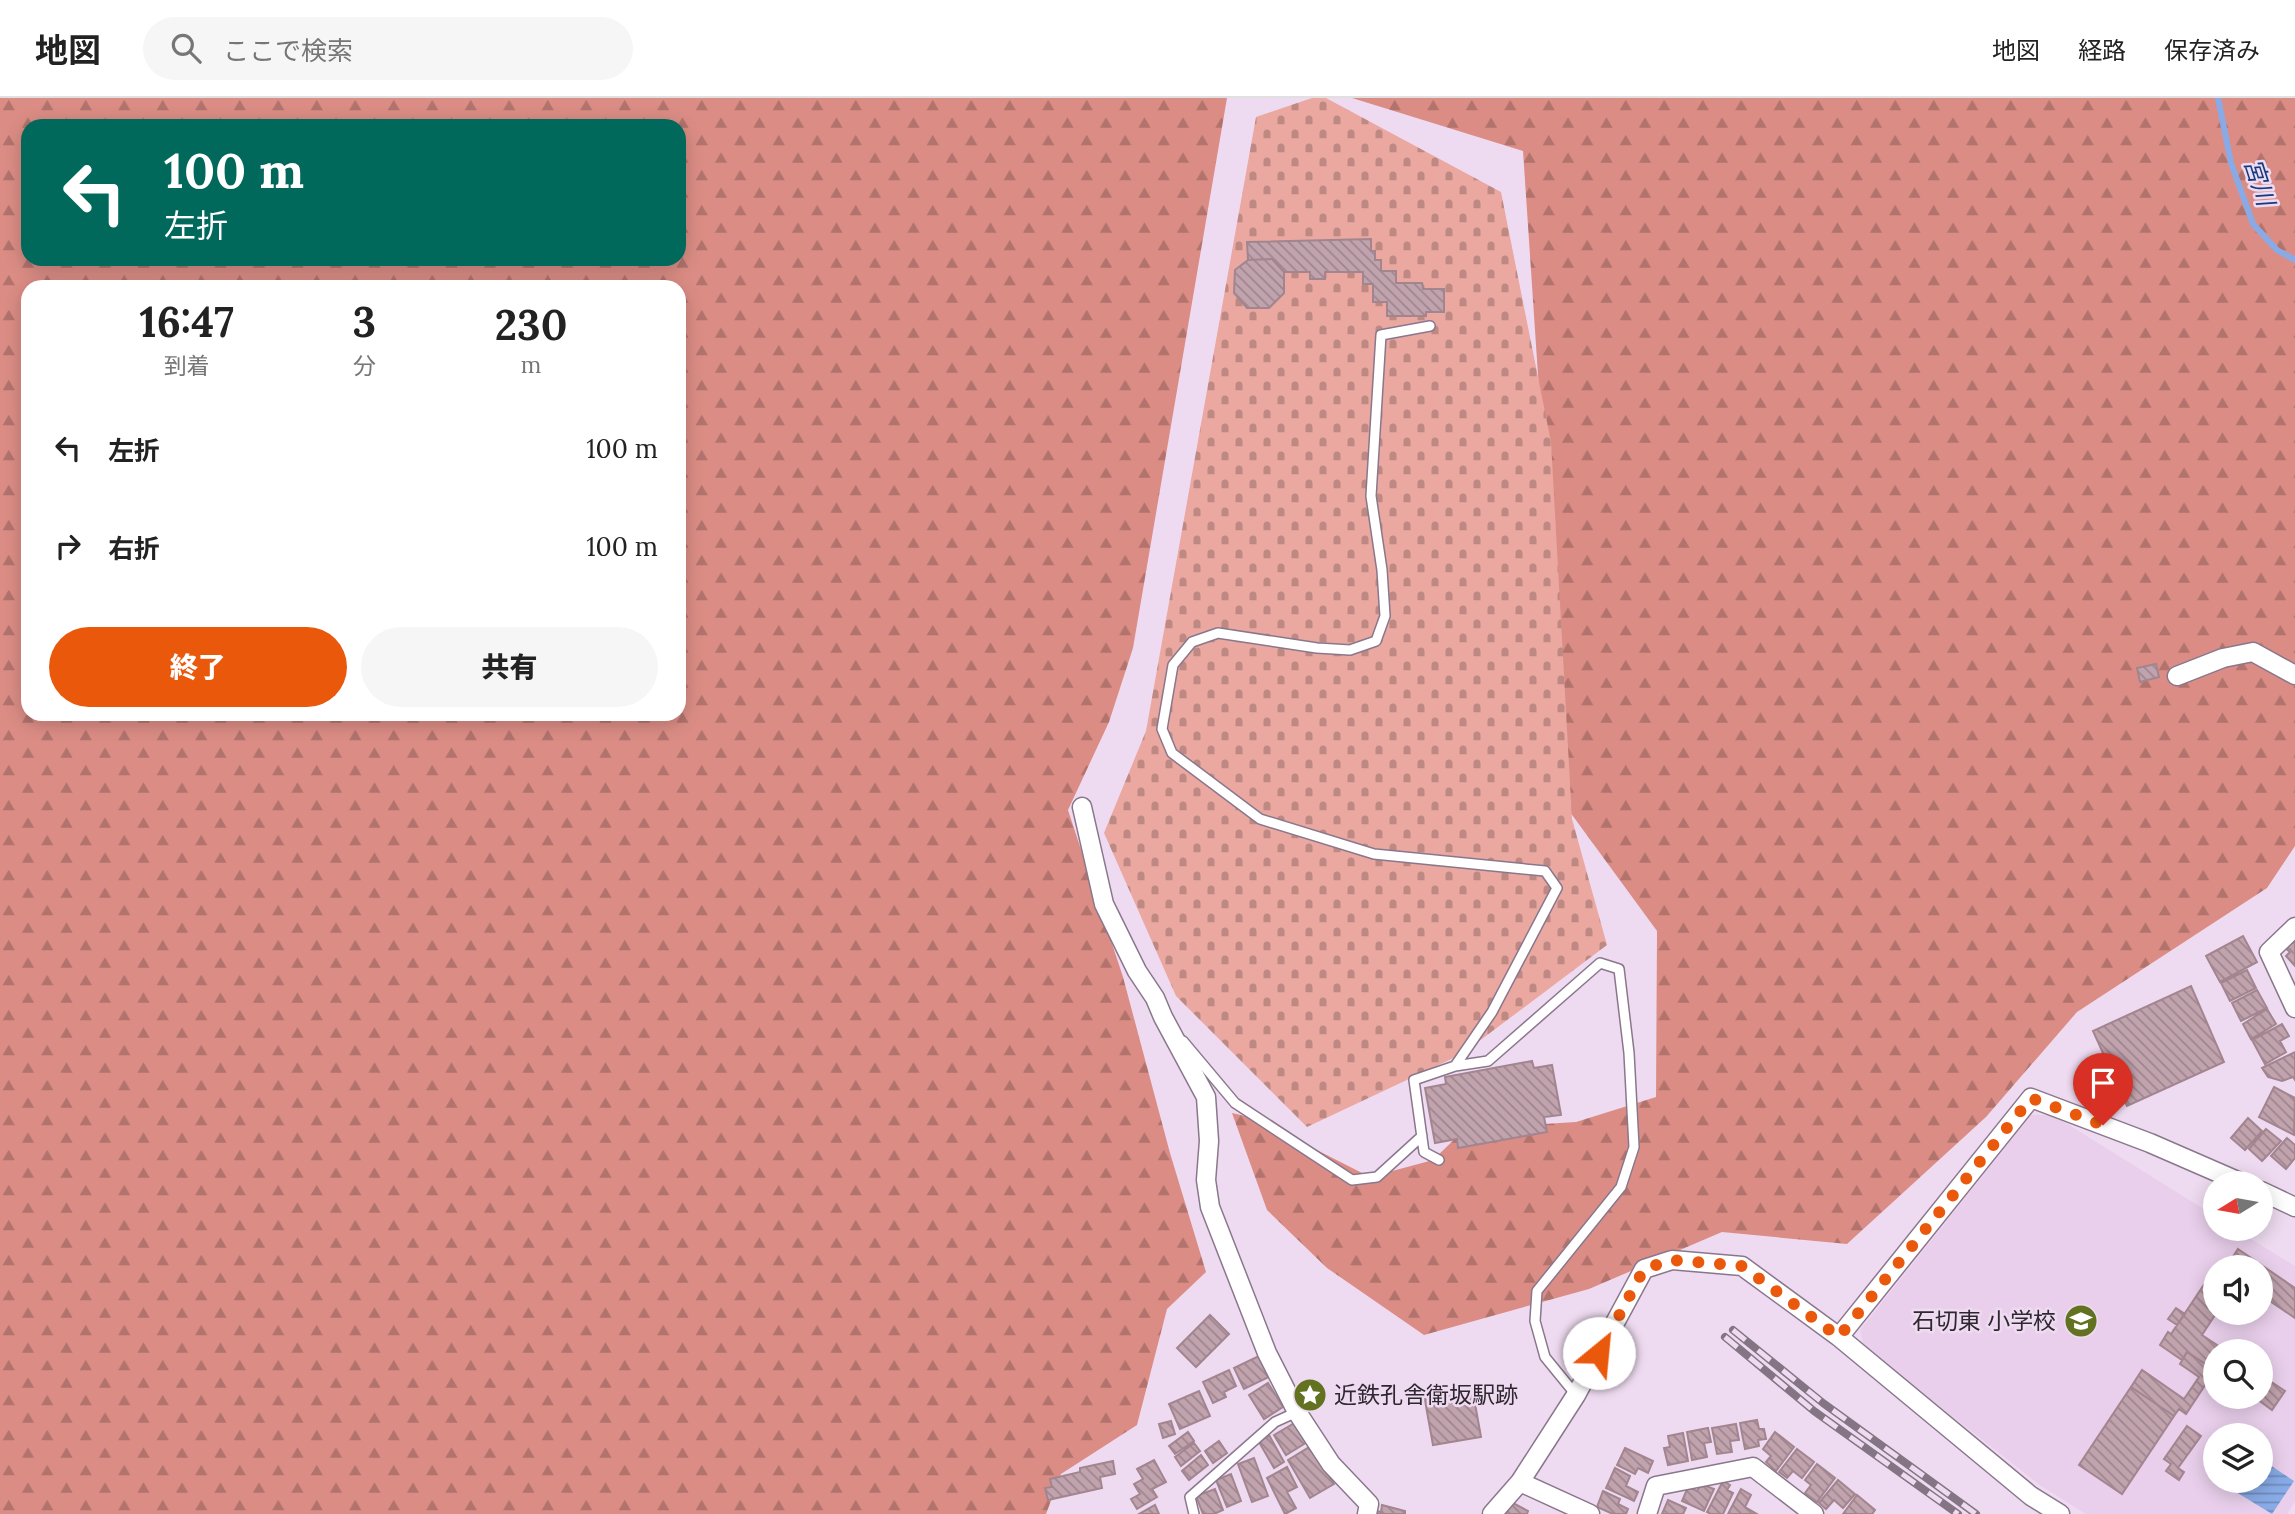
<!DOCTYPE html>
<html lang="ja">
<head>
<meta charset="utf-8">
<style>
	body { margin:0; font-family:Lora,"Noto Sans JP",serif; background:#f6f6f6; color:#222; height:100vh; display:flex; flex-direction:column; font-size:26px; white-space:nowrap }
	* { box-sizing:border-box; margin:0 }
	p { font-size:23px; color:#767676 }
	.icon { flex:none; width:38px; height:38px; fill:none; stroke:currentColor; stroke-width:2; stroke-linecap:round; stroke-linejoin:round }
	.map { position:relative; flex:1; overflow:hidden }
	.side { position:absolute; left:21px; top:182px; width:665px; height:441px; display:flex; flex-direction:column; background:#fff; border-radius:21px; box-shadow:0 4px 18px #0003 }
	.side>* { flex:none }
	.banner { position:absolute; left:21px; top:21px; width:665px; height:147px; border-radius:21px; box-shadow:0 4px 18px #0003; background:#00695c; color:#fff; overflow:hidden }
	.needle { width:46px; rotate:259deg }
	.buttons { position:absolute; left:2203px; top:1073px; display:grid; gap:14px }
	.buttons a { display:grid; place-items:center; width:70px; height:70px; border-radius:50%; background:#fff; box-shadow:0 4px 18px #0003; font-size:35px }
	.pin { position:absolute; display:grid; place-items:center; width:60px; height:60px; color:#fff; margin:-72px -30px; border-radius:50% 50% 50% 0; rotate:-45deg; box-shadow:0 0 7px #0007 }
	.pin .icon { rotate:45deg }
	.me { position:absolute; width:77px; margin:-38px; rotate:28deg; stroke-linejoin:round; filter:drop-shadow(0 0 5px #0008) }
	.turn { display:flex; align-items:center; gap:24px; height:147px; padding:0 28px; font-size:32px }
	.turn .icon { width:91px; height:91px; stroke-width:2.5 }
	.turn b { display:block; font-size:49px; line-height:60px }
	.eta { display:flex; justify-content:space-evenly; align-items:center; height:119px; text-align:center }
	.eta b { font-size:42px; font-weight:800; line-height:49px }
	.button { display:flex; gap:14px; margin-top:auto; padding:14px 28px }
	.button a { flex:1; height:80px; border-radius:42px; background:#ea580c; color:#fff; font-size:28px; font-weight:800; line-height:80px; text-align:center }
	.button a+a { background:#f6f6f6; color:#222 }
	ul { padding:0; list-style:none }
	li { display:flex; align-items:center; gap:21px; height:98px; padding:0 28px }
	li div { flex:1 }
	li b { display:block; font-size:26px }
	li em { font-style:normal }
	header { display:flex; align-items:center; gap:42px; box-sizing:border-box; height:98px; padding:0 35px; background:#fff; border-bottom:2px solid #e0e0e0 }
	header strong { font-size:33px }
	nav { display:flex; gap:38px; margin-inline-start:auto; font-size:24px }
	.search { width:490px; height:63px; background:#f6f6f6; display:flex; align-items:center; gap:18px; box-sizing:border-box; padding:0 24px; border-radius:38px; color:#767676; font-size:26px }
	.map>svg:first-child { display:block }
	.built { fill:#e9cfeb; fill-rule:evenodd }
	.forest { fill:url(#forest-firs); fill-rule:evenodd }
	.cemetery { fill:url(#cemetery-stones) }
	.water { fill:url(#water-rules) }
	.lines { fill:none; stroke-linecap:round; stroke-linejoin:round }
	.stream { stroke:#88abe7; stroke-width:6 }
	.building { fill:url(#building-back-hatch); stroke:#a2858f; stroke-width:2 }
	.service-casing { stroke:#8a778c; stroke-width:12 }
	.minor-casing { stroke:#8a778c; stroke-width:21 }
	.service { stroke:#fff; stroke-width:9 }
	.minor { stroke:#fff; stroke-width:18 }
	.rail-casing { stroke:#837583; stroke-width:8 }
	.rail { stroke:#efdbf1; stroke-width:5; stroke-dasharray:16; stroke-linecap:butt }
	.route { stroke:#ea580c; stroke-width:12; stroke-dasharray:0 21.6 }
	.labels { text-anchor:middle; stroke-width:5; stroke-linejoin:round; paint-order:stroke }
	.poi-label { font-size:23px; fill:#2f272f; stroke:#efdbf1; text-anchor:end }
	.water-label { font-size:24px; font-style:italic; fill:#133b81; stroke:#efdbf1 }
</style>
</head>
<body>
<header>
<strong>地図</strong>
<div class="search"><svg class="icon" aria-label="search" viewBox="0 0 24 24"><circle cx="10" cy="10" r="6"/><path d="M15 15l6 6"/></svg>ここで検索</div>
<nav><a>地図</a><a>経路</a><a>保存済み</a></nav>
</header>
<div class="map">
<svg width="2295" height="1416" viewBox="0 0 2295 1416">
	<defs>
		<pattern id="forest-firs" width="22" height="20" patternUnits="userSpaceOnUse" patternTransform="scale(1.75)"><rect width="22" height="20" fill="#db8d85"/><path d="M5 1l3.5 6h-7zM16 11l3.5 6h-7z" fill="#b2736d"/></pattern>
		<pattern id="cemetery-stones" width="16" height="16" patternUnits="userSpaceOnUse" patternTransform="scale(1.75)"><rect width="16" height="16" fill="#eaa8a0"/><path d="M2 7V4a2 2 0 0 1 4 0v3zM10 15v-3a2 2 0 0 1 4 0v3z" fill="#be8983"/></pattern>
		<pattern id="water-rules" width="6" height="5" patternUnits="userSpaceOnUse" patternTransform="scale(1.75)"><rect width="6" height="5" fill="#88abe7"/><path d="M0 2.5h6" fill="none" stroke="#708bbc"/></pattern>
		<pattern id="building-back-hatch" width="6" height="6" patternUnits="userSpaceOnUse" patternTransform="scale(1.75)"><rect width="6" height="6" fill="#c1a3ae"/><path d="M-1 5l2 2M0 0l6 6M5-1l2 2" fill="none" stroke="#9d858e"/></pattern>
	</defs>
	<rect width="100%" height="100%" fill="#efdbf1"/>
	<path class="built" d="M2031,1017H2053L2215,1118L2216,1130L2235,1131L2295,1168V1404L2287,1416H2086L2041,1388L1864,1249L1860,1232ZM2216,1169H2261V1214H2216ZM2216,1253H2261V1298H2216ZM2216,1337H2261V1382H2216Z"/>
	<path class="forest" d="M0,0H1227L1133,550L1109,624L1068,712L1123,879L1170,1055L1206,1174L1167,1211L1137,1327L1061,1376L1046,1416H0ZM28,28H679V161H28ZM28,189H679V616H28Z
		M1352,0H2295V748L2267,790L2077,914L1986,1019L1847,1146L1722,1134L1589,1191L1424,1237L1327,1170L1267,1112L1232,1015L1254,1020L1370,1079L1433,1062L1465,1031L1576,1024L1656,999L1657,833L1567,710L1523,53Z"/>
	<path class="cemetery" d="M1312,0H1326L1501,94L1551,344L1572,721L1607,847L1462,956L1307,1029L1176,898L1104,735L1146,633L1256,19Z"/>
	<path class="water" d="M2261,1361L2294,1383L2272,1416L2218,1383L2261,1382Z"/>
	<g class="lines">
		<path class="stream" d="M2218,0L2231,65L2253,126L2277,152L2295,162"/>
	</g>
	<path class="building" d="M1371,141V153H1375V162H1381V173H1396V185H1422L1423,191H1444V214H1426V218H1387V204H1373V186H1363V174H1325V181H1310V174H1284L1272,161L1248,162L1247,144Z
		M1272,161L1284,174V195L1269,210H1247L1234,195L1235,172L1248,162Z
		M2156,566L2159,579L2140,584L2137,570Z
		M2243,838L2257,864L2220,884L2206,858Z
		M2295,838V868L2286,858L2290,854L2284,849Z
		M2247,872L2256,890L2230,903L2221,885Z
		M2191,888L2224,964L2127,1008L2093,933Z
		M2257,892L2267,910L2241,923L2232,905Z
		M2267,911L2276,926L2251,941L2243,926Z
		M2282,926L2289,938L2280,943L2286,954L2265,966L2252,942Z
		M2295,954V982L2293,979L2282,983L2268,979L2262,970Z
		M1532,963L1534,970L1552,967L1561,1017L1544,1019L1547,1034L1458,1050L1457,1041L1435,1045L1425,990L1446,986L1445,979Z
		M2274,989L2295,1000L2294,1037L2259,1019Z
		M2248,1020L2262,1033L2245,1052L2231,1040Z
		M2266,1031L2281,1043L2262,1063L2249,1051Z
		M2287,1040L2295,1047V1060L2286,1071L2271,1058Z
		M2238,1151L2295,1190V1220L2261,1197V1169H2226Z
		M2215,1170L2217,1214L2202,1237L2226,1253H2216V1273L2187,1254L2182,1262L2160,1247L2168,1234L2171,1236Z
		M2176,1210L2185,1216L2177,1227L2168,1221Z
		M1210,1217L1229,1236L1196,1269L1177,1250Z
		M2187,1254L2215,1272L2186,1316L2179,1311L2174,1318L2131,1289L2142,1272L2184,1301L2199,1279L2180,1266Z
		M1263,1256L1273,1277L1244,1291L1234,1270Z
		M1229,1272L1236,1288L1224,1294L1226,1299L1213,1305L1203,1284Z
		M2261,1277L2285,1293L2272,1312L2253,1298H2261Z
		M1268,1285L1283,1309L1264,1321L1249,1297Z
		M1472,1289L1481,1339L1433,1347L1424,1297Z
		M2131,1289L2174,1318L2122,1396L2079,1367Z
		M1199,1293L1210,1318L1180,1331L1169,1306Z
		M1757,1322L1759,1331H1764L1766,1341L1758,1342L1759,1348L1745,1351L1740,1325Z
		M1171,1323L1175,1336L1163,1340L1159,1326Z
		M1298,1323L1309,1343L1286,1357L1274,1337Z
		M1736,1326L1739,1342L1730,1343L1732,1354L1717,1356L1712,1330Z
		M2187,1328L2201,1338L2178,1370L2184,1374L2179,1382L2166,1373L2171,1366L2164,1361Z
		M1708,1330L1711,1344L1704,1345L1707,1359L1692,1362L1687,1334Z
		M1188,1334L1194,1343L1175,1356L1169,1348Z
		M1775,1334L1794,1349L1776,1373L1766,1364L1771,1358L1763,1351Z
		M1683,1335L1688,1363L1668,1367L1664,1350L1670,1349L1668,1338Z
		M1269,1337L1284,1364L1274,1370L1259,1344Z
		M1219,1343L1227,1355L1213,1365L1205,1353Z
		M1194,1345L1200,1353L1181,1368L1175,1359Z
		M1311,1348L1334,1386L1310,1400L1288,1362Z
		M1625,1350L1653,1363L1648,1375L1638,1370L1635,1376L1617,1367Z
		M1797,1351L1814,1364L1802,1380L1793,1373L1787,1380L1779,1374Z
		M1201,1357L1208,1367L1189,1382L1182,1373Z
		M1254,1360L1268,1398L1252,1404L1238,1366Z
		M1154,1362L1166,1384L1152,1391L1157,1399L1137,1411L1131,1401L1140,1396L1134,1386L1143,1381L1137,1371Z
		M1113,1363L1115,1376L1100,1379L1102,1390L1048,1402L1045,1390L1052,1389L1050,1381L1080,1374V1370Z
		M1817,1366L1835,1380L1817,1404L1805,1395L1811,1387L1805,1382Z
		M1287,1369L1297,1389L1287,1394L1296,1410L1285,1416L1267,1380Z
		M1615,1370L1630,1378L1626,1388L1638,1394L1634,1403L1606,1390Z
		M1231,1376L1241,1403L1227,1409L1216,1382Z
		M1838,1382L1855,1396L1843,1410L1834,1402L1826,1411L1819,1405Z
		M1723,1383L1730,1387L1727,1392L1733,1395L1723,1416H1711L1707,1414Z
		M1701,1386L1714,1391L1704,1413L1682,1403L1688,1389L1697,1393Z
		M1215,1391L1223,1412L1214,1416H1203L1196,1398Z
		M1741,1391L1751,1397L1745,1409L1757,1416H1728Z
		M1603,1393L1620,1401L1618,1406L1628,1411L1626,1416H1613L1597,1409Z
		M1857,1397L1875,1412L1872,1416H1843Z
		M1668,1402L1686,1410L1683,1416H1662Z
		M1511,1404L1528,1413L1527,1416H1505Z
		M1155,1407L1159,1416H1139Z
		M1382,1407L1405,1413V1416H1369L1370,1412L1381,1414Z"/>
	<g class="lines">
		<defs>
			<path id="service" d="M1430,228L1381,237L1371,398L1382,472L1385,518L1376,543L1350,552L1317,550L1218,535L1192,544L1173,567L1162,631L1172,655L1260,721L1374,756L1545,773L1557,790L1492,914L1455,968
				M1183,943L1235,1005L1352,1082L1377,1079L1422,1038
				M1439,1062L1424,1054L1414,982L1455,968L1488,963L1600,865L1619,871L1629,955L1634,1049L1621,1089L1537,1193L1535,1223L1545,1259L1576,1297
				M1194,1416L1190,1399L1275,1324L1297,1314"/>
			<path id="minor" d="M2177,578L2223,560L2253,554L2295,577
				M1082,709L1104,806L1137,873L1155,900L1163,919L1206,999L1209,1043L1206,1082L1210,1109L1267,1255L1297,1314L1331,1366L1369,1406L1367,1416
				M2295,829L2269,854L2295,910
				M2261,1093L2295,1109
				M1839,1239L2031,1000L2150,1045L2242,1085
				M1520,1384L1590,1416
				M1492,1416L1520,1384L1576,1297L1644,1171L1672,1162L1742,1168L1839,1239L2031,1398L2060,1416
				M1647,1416L1656,1388L1753,1369L1814,1416"/>
		</defs>
		<use href="#service" class="service-casing"/>
		<use href="#minor" class="minor-casing"/>
		<use href="#service" class="service"/>
		<use href="#minor" class="minor"/>
		<defs>
			<path id="rail" d="M1733,1232L1823,1305L1976,1416
				M1725,1239L1814,1313L1958,1416"/>
		</defs>
		<use href="#rail" class="rail-casing"/>
		<use href="#rail" class="rail"/>
	</g>
	<g class="lines">
		<path class="route" d="M1599,1255L1644,1171L1672,1162L1742,1168L1839,1239L2031,1000L2103,1027"/>
	</g>
	<defs>
		<symbol id="school-disc" viewBox="-11 -11 22 22"><circle r="9.5" fill="#627220" stroke="#efdbf1"/><path d="M0-5L7-2L0 1L-7-2ZM-4 1L0 2.5L4 1V4Q0 6-4 4Z" fill="#fff"/></symbol>
		<symbol id="sight-disc" viewBox="-11 -11 22 22"><circle r="9.5" fill="#627220" stroke="#efdbf1"/><path d="M0-6L1.8-2.2L6-1.7L2.9 1.2L3.7 5.4L0 3.3L-3.7 5.4L-2.9 1.2L-6-1.7L-1.8-2.2Z" fill="#fff"/></symbol>
	</defs>
	<g fill-rule="evenodd">
		<use href="#school-disc" x="2062" y="1204" width="38" height="38"/>
		<use href="#sight-disc" x="1291" y="1278" width="38" height="38"/>
	</g>
	<g class="labels">
		<g class="poi-label">
			<text x="2056" y="1231">石切東 小学校</text>
			<text x="1334" y="1305" text-anchor="start">近鉄孔舎衛坂駅跡</text>
		</g>
		<g class="water-label">
			<text transform="translate(2259 84) rotate(72)" y="8">宮川</text>
		</g>
	</g>
</svg>
<div class="buttons">
<a><svg class="needle" viewBox="-14 -14 28 28"><path d="M0-13l5 13h-10z" fill="#e53935"/><path d="M0 13l5-13h-10z" fill="#767676"/></svg></a>
<a><svg class="icon" aria-label="sound" viewBox="0 0 24 24"><path d="M4 9h4l5-4v14l-5-4H4zM17 9q2 3 0 6"/></svg></a>
<a><svg class="icon" aria-label="search" viewBox="0 0 24 24"><circle cx="10" cy="10" r="6"/><path d="M15 15l6 6"/></svg></a>
<a><svg class="icon" aria-label="layers" viewBox="0 0 24 24"><path d="M12 4l9 5-9 5-9-5zM3 14l9 5 9-5"/></svg></a>
</div>
<div class="pin" style="left:2103px;top:1027px;background:#d93025"><svg class="icon" aria-label="arrive" viewBox="0 0 24 24"><path d="M6 21V4h12l-3 4 3 4H6"/></svg></div>
<svg class="me" style="left:1599px;top:1255px" viewBox="-20 -20 40 40"><circle r="19" fill="#fff"/><path d="M0-13L10 11 0 6-10 11z" fill="#ea580c"/></svg>
<div class="banner">
<div class="turn"><svg class="icon" aria-label="left" viewBox="0 0 24 24"><path d="M17 20v-9H6M10 6l-5 5 5 5"/></svg><div><b>100 m</b>左折</div></div>
</div>
<section class="side">
<div class="eta">
<div><b>16:47</b><p>到着</p></div>
<div><b>3</b><p>分</p></div>
<div><b>230</b><p>m</p></div>
</div>
<ul>
<li><svg class="icon" aria-label="left" viewBox="0 0 24 24"><path d="M17 20v-9H6M10 6l-5 5 5 5"/></svg><div><b>左折</b></div><em>100 m</em></li>
<li><svg class="icon" aria-label="right" viewBox="0 0 24 24"><path d="M7 20v-9h11M14 6l5 5-5 5"/></svg><div><b>右折</b></div><em>100 m</em></li>
</ul>
<div class="button"><a>終了</a><a>共有</a></div>
</section>
</div>
</body>
</html>
